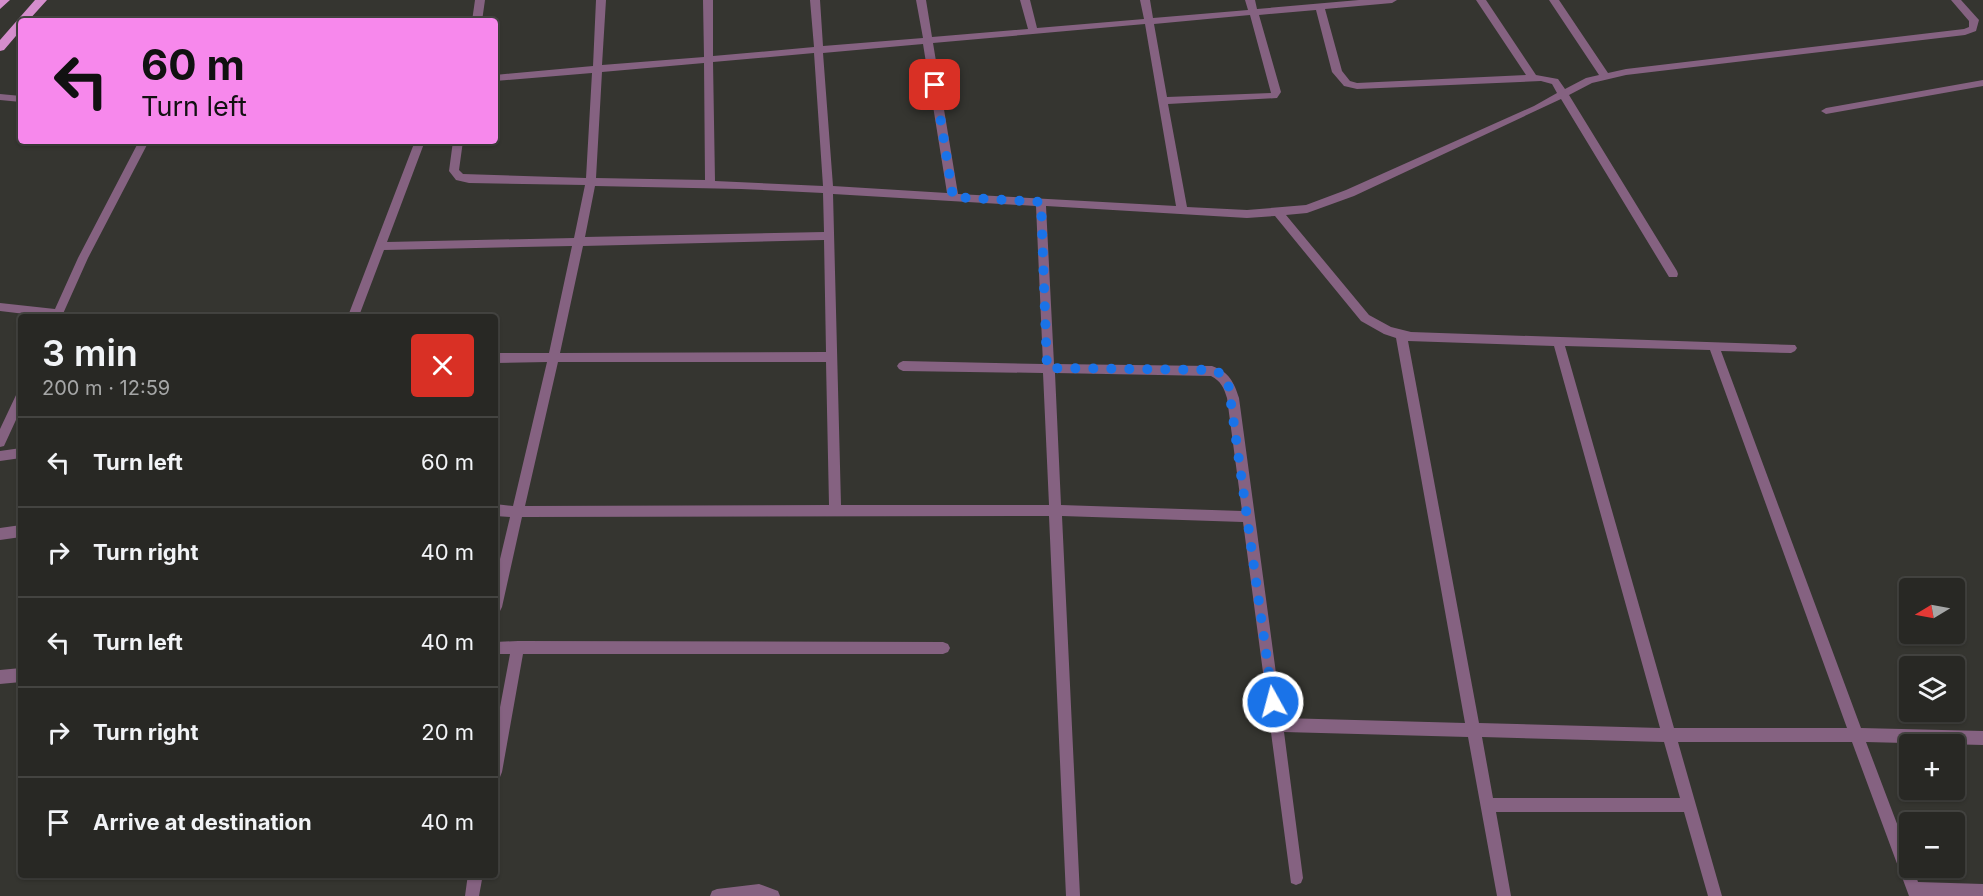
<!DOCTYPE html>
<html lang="en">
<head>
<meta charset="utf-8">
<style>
	body { margin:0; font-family:Inter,sans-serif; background:#30302c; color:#f1f3f6; height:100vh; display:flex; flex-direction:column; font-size:22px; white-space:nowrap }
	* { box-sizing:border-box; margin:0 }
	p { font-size:20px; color:#a5a6a6 }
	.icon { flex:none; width:33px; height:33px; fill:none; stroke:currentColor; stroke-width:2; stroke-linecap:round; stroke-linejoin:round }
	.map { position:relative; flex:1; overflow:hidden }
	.drawer { position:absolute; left:18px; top:314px; width:480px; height:564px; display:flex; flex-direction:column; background:#282824; border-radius:6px; box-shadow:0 2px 4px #0004,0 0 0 2px #444441 }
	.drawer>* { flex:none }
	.hud { position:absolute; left:18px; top:18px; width:480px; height:126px; border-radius:6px; box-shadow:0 2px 4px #0004,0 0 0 2px #444441; background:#f788ec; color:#111; overflow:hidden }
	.needle { width:39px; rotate:260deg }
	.buttons { position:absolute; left:1899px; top:578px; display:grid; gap:12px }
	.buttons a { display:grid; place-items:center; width:66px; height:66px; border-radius:6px; background:#282824; box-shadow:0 2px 4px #0004,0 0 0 2px #444441; font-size:30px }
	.pin { position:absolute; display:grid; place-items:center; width:51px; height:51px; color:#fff; margin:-26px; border-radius:12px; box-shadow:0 3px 9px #0006 }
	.me { position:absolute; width:66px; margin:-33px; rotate:353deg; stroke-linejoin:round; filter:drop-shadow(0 0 4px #0008) }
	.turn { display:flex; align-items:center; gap:21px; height:126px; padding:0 24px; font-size:27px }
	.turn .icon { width:78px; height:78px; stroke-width:2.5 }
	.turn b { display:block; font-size:42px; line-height:51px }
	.round { display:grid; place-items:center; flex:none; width:63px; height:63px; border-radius:6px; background:#30302c }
	.headline { display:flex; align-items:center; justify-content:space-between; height:102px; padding:0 24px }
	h1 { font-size:36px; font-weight:600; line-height:45px }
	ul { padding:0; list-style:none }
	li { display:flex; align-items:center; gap:18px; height:90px; padding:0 24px; border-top:2px solid #444441 }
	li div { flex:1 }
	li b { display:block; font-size:22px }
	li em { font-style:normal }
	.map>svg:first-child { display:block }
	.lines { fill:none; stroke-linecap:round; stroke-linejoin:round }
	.minor { fill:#856281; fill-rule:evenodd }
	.primary { fill:#d58dcd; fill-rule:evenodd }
	.route { stroke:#1a73e8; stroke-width:10; stroke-dasharray:0 18 }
</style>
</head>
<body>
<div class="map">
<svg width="1983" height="896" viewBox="0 0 1983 896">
	<rect width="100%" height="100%" fill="#353530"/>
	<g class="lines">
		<path class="minor" d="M475,0H485L482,21H472Z
			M596,0H606L602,65L704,57L703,0H713V56L814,47L810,0H820L823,46L923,38L916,0H926L932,37L1028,29L1020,0H1030L1037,28L1144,19L1140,0H1150L1153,18L1248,10L1245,0H1255L1257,9L1359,0H1397L1392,3L1325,9L1342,71L1350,81L1357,83L1526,75L1476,0H1486L1536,75L1558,79L1565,89L1586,78L1599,75L1549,0H1559L1608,73L1626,69L1964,29L1969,27V21L1951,0H1961L1979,20L1976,31L1965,35L1626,75L1592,83L1569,95L1677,271L1678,274L1677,277H1669L1561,99L1354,196L1307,213L1286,215L1369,315L1391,327L1411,332L1795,345L1797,348L1795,351L1791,353L1721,351L1861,728L1983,731V745L1866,742L1910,858V867H1913L1918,882L1983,884V896H1909L1852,742H1678L1722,896H1708L1684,812H1496L1511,896H1497L1468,737L1284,732L1303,878L1301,883L1296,885L1291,883L1243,522L1062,516L1080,896H1066L1049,516L522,517L502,607L500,611L495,613V580L510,517L495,516V504L513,506L547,362L495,363V353H549L572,246L384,250L359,316H348L415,141H425L387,242L574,238L585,185L469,183L456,180L449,171L453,141H463L459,170L463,174L586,178L592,73L495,81V75L593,66ZM1316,10L1332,72L1344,86L1357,89L1541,81L1552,84L1557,93L1534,106L1346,190L1306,205L1247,210L1187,207L1168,104L1277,98L1281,92L1259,15ZM1250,15L1271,93L1167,97L1154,24ZM1145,24L1176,206L958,194L933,43ZM923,44L947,193L833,186L823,53ZM814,53L823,186L715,181L713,62ZM704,63L705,180L596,178L602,72ZM595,186L741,189L823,193L824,232L585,237ZM833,194L1036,206L1043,364L903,361L899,363L897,366L899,369L903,371L1043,373L1049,505H841ZM1046,206L1247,218L1275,216L1361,321L1384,334L1396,338L1465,723L1282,718L1239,398C1234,382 1229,372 1212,366L1054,364ZM824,240L826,352L560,353L583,246ZM1408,341L1554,346L1660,728L1479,723ZM1565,346L1710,350L1847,728H1674ZM558,362H826L829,505L525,506ZM1055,373L1211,376C1221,381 1224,388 1227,398L1242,511L1061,505ZM1482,737L1664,742L1680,798H1493Z
			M1983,80V86L1826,114L1821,111L1826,108Z
			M0,94L21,96V102L0,100Z
			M139,141H149L88,258L62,316H42L0,311V303L55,309L78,258Z
			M21,391V409L4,446L0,447V429L17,393Z
			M21,448V458L0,461V451Z
			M21,525V537L0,540V528Z
			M518,641L943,642L948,644L950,648L948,652L943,654H523L502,772L500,777L495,779V734L510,654H495V642Z
			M21,668V682L0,684V670Z
			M468,874H483L479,896H465Z
			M759,884L778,891L780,896H710L712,891L717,889Z"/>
		<path class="primary" d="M0,0H10L0,9Z
			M35,0H47L28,21H21V30L4,50L0,51V40Z"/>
	</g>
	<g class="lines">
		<path class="route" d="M935,85L953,197L1041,202L1047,368L1212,370L1222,374L1228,382L1273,702"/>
	</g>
</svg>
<div class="buttons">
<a><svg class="needle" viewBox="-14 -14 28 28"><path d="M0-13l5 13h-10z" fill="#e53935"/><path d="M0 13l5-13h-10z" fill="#a5a6a6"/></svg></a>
<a><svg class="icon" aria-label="layers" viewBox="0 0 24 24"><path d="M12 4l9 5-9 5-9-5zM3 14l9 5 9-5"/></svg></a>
<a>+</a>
<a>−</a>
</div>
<div class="pin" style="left:935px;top:85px;background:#d93025"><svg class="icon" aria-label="arrive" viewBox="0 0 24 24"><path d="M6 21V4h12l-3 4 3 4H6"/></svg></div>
<svg class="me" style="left:1273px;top:702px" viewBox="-20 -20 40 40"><circle r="17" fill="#1a73e8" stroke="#fff" stroke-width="3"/><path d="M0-11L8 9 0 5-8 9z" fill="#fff"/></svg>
<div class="hud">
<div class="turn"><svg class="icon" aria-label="left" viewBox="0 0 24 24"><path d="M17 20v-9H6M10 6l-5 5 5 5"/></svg><div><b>60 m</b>Turn left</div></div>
</div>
<section class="drawer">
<div class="headline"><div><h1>3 min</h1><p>200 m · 12:59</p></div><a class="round" style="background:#d93025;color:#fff"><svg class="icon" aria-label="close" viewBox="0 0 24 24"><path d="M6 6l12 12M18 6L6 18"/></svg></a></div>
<ul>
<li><svg class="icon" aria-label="left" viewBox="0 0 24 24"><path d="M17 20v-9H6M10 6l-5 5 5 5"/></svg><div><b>Turn left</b></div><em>60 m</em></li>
<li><svg class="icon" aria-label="right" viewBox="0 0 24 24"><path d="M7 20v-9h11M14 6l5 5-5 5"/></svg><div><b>Turn right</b></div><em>40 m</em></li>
<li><svg class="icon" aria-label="left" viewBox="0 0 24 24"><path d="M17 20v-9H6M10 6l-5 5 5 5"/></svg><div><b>Turn left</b></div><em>40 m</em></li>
<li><svg class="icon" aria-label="right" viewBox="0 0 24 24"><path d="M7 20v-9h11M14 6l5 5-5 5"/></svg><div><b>Turn right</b></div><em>20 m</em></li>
<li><svg class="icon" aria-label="arrive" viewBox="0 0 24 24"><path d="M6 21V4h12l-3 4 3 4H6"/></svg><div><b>Arrive at destination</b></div><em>40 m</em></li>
</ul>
</section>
</div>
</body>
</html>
